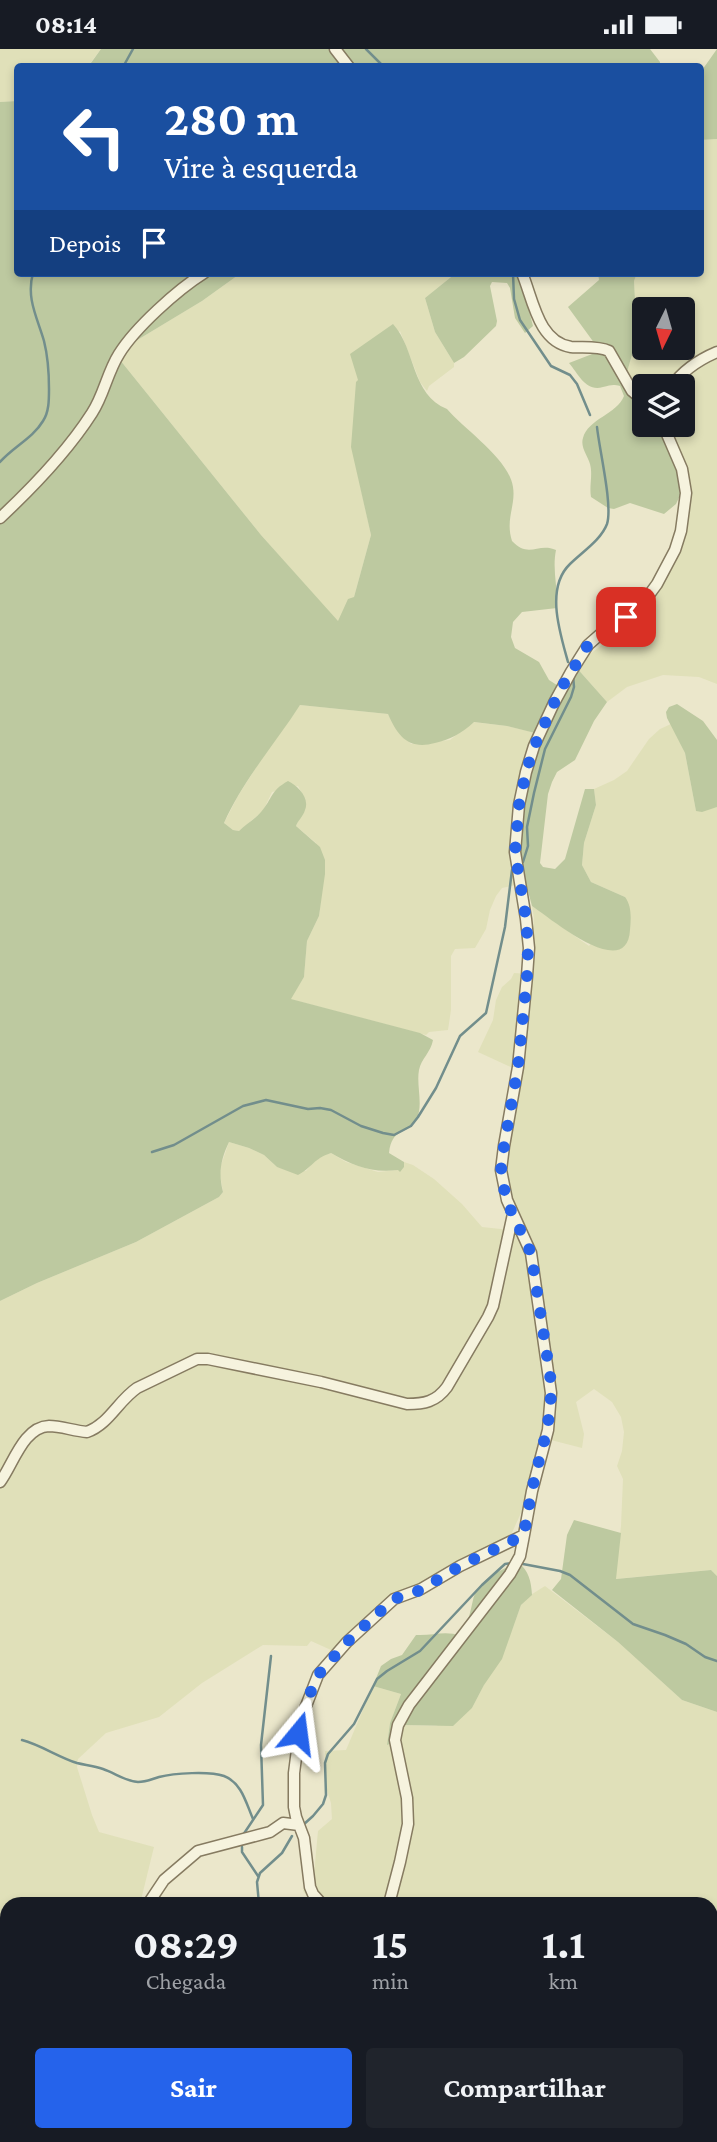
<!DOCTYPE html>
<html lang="pt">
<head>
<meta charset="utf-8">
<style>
	body { margin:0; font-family:"Crimson Pro",serif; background:#20242c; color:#f1f3f6; height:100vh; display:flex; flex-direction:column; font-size:26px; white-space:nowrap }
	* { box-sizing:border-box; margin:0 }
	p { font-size:23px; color:#9ea1a6 }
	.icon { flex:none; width:38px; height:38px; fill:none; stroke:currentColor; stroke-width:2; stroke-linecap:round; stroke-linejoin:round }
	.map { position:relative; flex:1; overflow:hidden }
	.drawer { position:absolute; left:0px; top:1848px; width:718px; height:245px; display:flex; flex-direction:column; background:#171b24; border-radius:21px 21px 0 0; box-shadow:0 4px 10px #0003 }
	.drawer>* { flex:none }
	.hud { position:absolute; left:14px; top:14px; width:690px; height:214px; border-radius:7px; box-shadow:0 4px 10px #0003; background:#1a4fa0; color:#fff; overflow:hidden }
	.needle { width:46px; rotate:185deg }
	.tools { position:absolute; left:632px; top:248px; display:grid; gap:14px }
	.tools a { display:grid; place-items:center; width:63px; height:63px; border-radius:7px; background:#171b24; box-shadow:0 4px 10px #0003; font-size:35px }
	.pin { position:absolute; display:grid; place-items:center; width:60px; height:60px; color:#fff; margin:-30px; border-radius:14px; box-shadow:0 4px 10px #0006 }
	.me { position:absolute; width:77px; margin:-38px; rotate:16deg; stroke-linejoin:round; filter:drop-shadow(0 0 5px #0008) }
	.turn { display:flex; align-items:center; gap:24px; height:147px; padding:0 35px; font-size:32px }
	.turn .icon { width:91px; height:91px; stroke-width:2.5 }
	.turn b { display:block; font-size:49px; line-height:60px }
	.then { display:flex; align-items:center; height:66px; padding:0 35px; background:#0003; gap:14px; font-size:26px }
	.eta { display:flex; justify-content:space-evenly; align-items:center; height:119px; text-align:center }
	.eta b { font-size:42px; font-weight:700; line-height:49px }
	.primary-button { display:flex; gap:14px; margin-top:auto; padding:14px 35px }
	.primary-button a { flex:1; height:80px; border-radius:7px; background:#2563eb; color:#fff; font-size:28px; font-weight:700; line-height:80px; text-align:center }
	.primary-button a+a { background:#20242c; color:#f1f3f6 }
	.status { display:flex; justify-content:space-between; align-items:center; height:49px; padding:0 35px; background:#171b24; direction:ltr }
	.status svg { height:19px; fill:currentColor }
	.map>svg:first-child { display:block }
	.farmland { fill:#e0e0b9; fill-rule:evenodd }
	.green { fill:#bdc9a0 }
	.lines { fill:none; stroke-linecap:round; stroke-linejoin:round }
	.stream { stroke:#728e8c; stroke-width:2.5 }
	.minor-casing { stroke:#867b61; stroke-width:13 }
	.minor { stroke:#f6f3de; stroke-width:10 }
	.route { stroke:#2563eb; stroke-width:12; stroke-dasharray:0 21.6 }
</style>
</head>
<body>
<div class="status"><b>08:14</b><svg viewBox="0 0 49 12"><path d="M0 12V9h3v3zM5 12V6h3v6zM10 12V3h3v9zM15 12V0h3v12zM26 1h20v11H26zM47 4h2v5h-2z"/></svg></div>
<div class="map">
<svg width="717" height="2093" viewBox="0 0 717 2093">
	<rect width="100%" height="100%" fill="#ebe7cb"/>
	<path class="farmland" d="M0,0H101L88,17L18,18L17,52L0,53Z
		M717,90V635L699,628L663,626L627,638L607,653L575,617L626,577L659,542L675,500L683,469V422L666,376H682V338H644V347L624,334L637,288L634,232L637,224H700V91ZM644,261H682V299H644Z
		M241,224H456L425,249L435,283L454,314V318L429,337L427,342L420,333L400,282L358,331L355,413L371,486L354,548L338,573L261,486L120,311L134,293L202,252Z
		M300,656L388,665L392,673L411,695L450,691L473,673L507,677L540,685L520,835L502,839L496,847L490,861L486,880L475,899L455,900L451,907V961L448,981L429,983L426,986L290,950L304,928L307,892L319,867L321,848L316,794L296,777L306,754L304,748L298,737L272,743L263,762L239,782L233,781L224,774L238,747L264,706Z
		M671,675L685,704L696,762L717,758V1527L711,1521L615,1530L621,1477L623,1430L617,1417L622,1402L624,1383L621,1368L612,1353L594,1340L576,1353L584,1385L582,1399L547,1390L525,1455L506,1497L482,1513L448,1527L395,1556L340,1605L311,1592L307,1597L263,1596L202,1634L159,1668L106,1684L78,1710L77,1718L92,1766L99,1783L154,1798L140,1855H7V2086H206L203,2093H0V2074L6,2067L5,2051H0V1252L37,1234L136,1193L219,1148L223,1143L220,1126L221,1116L229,1093L249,1099L264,1106L277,1118L306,1122L317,1108L331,1104L346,1113L378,1123L398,1121L404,1118V1113L413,1116L434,1130L462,1155L482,1178L510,1181L506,1154L496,1124L514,1049L517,1021L478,1003L493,971L496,951L502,938L511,930L514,924L528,925L534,869L532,857L589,897L625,848L591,833L582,816L584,794L596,756L594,740L614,731L627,722L649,690L660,680Z
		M545,1537L618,1593L682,1651L717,1663V2093H328L330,2086H710V1855H313L303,1842L308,1825H314L318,1782L332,1770L331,1754L325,1735V1702L346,1701L373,1637L401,1645L390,1674L387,1696L402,1676L436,1677L472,1659L512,1581L521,1556L529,1547Z"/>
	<path class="green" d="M101,0H650L660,13V17L88,18Z
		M717,0V90L700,91V24Z
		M17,52L18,224H241L202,252L134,293L120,311L261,486L338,572L348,550L354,548L371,486L351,398L356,333L358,331L350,305L393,275C416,300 411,346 447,360C465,381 509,410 513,438C516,457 505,470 512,492C529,510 538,493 556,501C552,521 558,539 557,559L522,563L513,573L511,588L515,599L539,613L549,631L563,640L575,617L607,653L594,672L575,711L557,723L552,733L548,745L540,814L543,818L555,820L565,810L585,740H594L596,756L584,794L582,816L591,833L625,848C632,857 631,870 630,881C627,934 550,869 532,857L528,842L520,835L516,776L539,685L507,677L474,673C461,685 451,690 435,694C409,701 398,688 388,665L300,656C275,695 243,731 224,774L233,781L239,782C246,775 255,770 261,763C273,749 270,742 288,732C298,737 310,749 305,761C303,768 298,771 296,777L320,798L325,811V825L319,867L307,892L304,928L291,950L420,984L433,991C431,1003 421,1010 419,1021C416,1037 424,1057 416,1071C406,1087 392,1078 389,1104L404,1113V1118L400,1123L398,1121C371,1124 354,1117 331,1104C313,1110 313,1118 298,1126L277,1118L264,1106L249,1099L229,1093C221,1110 218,1124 223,1143L219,1148L136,1193L37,1234L0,1252V53Z
		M456,224H519L533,277L525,284L515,269L510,239L507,234L492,233L490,237L497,272L496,277L464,308L454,314L435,283L425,249Z
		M598,224H637L634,232L637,288L624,334L644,347V376H666L683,440L676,455L664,465L630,454L614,460L608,459L591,448C589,437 593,426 590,415C588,407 580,398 583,389C588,370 617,365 624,347L620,337C613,335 611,336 603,338C586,343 579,326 569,314L600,302L568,258L599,231Z
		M677,655L703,672L717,691V758L702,763L696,762L685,704L667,669L666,663L669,658Z
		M574,1471L621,1484L616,1530L711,1521L717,1527V1663L682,1651L618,1593L552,1541L561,1530L567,1486Z
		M518,1513C529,1522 531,1532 532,1546L521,1556L502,1610L484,1636L472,1659L453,1677L402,1676L394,1693L387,1696L390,1674L401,1645L373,1637L381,1617L391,1610L402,1606L416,1586C433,1587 445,1581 461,1587C468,1575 470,1564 473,1551C477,1531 501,1521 518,1513Z"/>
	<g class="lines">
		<path class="stream" d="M366,0L384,18
			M123,18L133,0
			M513,224L514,250L520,271L551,317L570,326L577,335L590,366
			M0,413C13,398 33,389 43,372C49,363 49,351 49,340C49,324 48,308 44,292C37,268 26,249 33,224
			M568,613C560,584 545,539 570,515C582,503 601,491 607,475C613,457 599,399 597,378
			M523,813L528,797L527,778L534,744L545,700L571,648L574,638L573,626
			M152,1103L174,1096L243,1057L266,1051L308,1060L320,1059L331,1061L361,1077L383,1084L394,1086L411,1077L418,1068L436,1039L460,987L486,964L505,878L512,821
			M523,1515L560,1522L570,1526L633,1575L665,1586L686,1595L705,1608L717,1612
			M22,1691C41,1696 58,1708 77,1714C85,1716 94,1717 103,1720C115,1724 125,1732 138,1733C146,1733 152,1730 159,1728C174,1724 210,1722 224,1727C242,1734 246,1754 253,1770
			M303,1776L313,1767L323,1755L326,1746L325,1714L328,1705L354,1675L377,1630L387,1622L420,1602L482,1536L505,1515L511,1514
			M243,1786L263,1756L261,1696L271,1607
			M242,1798V1803L258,1827
			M259,1855L257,1833L260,1824L282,1804L292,1787
			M282,2086L284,2093"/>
		<defs>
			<path id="minor" d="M335,0L349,18
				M522,224C533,250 538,293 571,298C583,299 598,297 609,302L632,342L644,352
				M671,338C683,321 698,311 717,303
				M0,469C31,440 69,400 92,364C104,346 107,324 119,305C135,279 177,241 204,224
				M0,1433C13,1416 23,1378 49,1377C61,1377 74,1382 87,1383C109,1375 118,1352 137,1339L197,1310H208L321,1333L407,1355C424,1355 436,1353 447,1338L488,1268L493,1257L513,1165
				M148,1855L164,1831L198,1802L270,1783L283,1774L299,1776
				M322,1855L313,1845L310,1838L304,1789L296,1768L294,1758V1724L301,1670L318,1626L347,1593L394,1550L421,1540L460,1517L524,1486L532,1442L548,1381L551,1344L531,1204L507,1151L501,1121L504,1097L518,1018L527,927L529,899L526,870L515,803L519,756L526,723L534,697L554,654L571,623L588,596L605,581L638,559L646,550L657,535L675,501L681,482L686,444L682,420L663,376
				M389,1855L400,1813L408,1775L407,1749L395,1691L398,1676L409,1656L510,1525L520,1507L524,1486
				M328,2093L330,2086"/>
		</defs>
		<use href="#minor" class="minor-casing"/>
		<use href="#minor" class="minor"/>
	</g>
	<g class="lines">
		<path class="route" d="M298,1684L307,1652L318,1626L347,1593L386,1557L394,1550L421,1541L460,1517L524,1486C527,1466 531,1446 535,1427C544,1393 554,1361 550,1326L531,1204L506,1151L501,1121L504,1097L518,1018L527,927L528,899L526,870L515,803L519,756L526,723L534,698L560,641L588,596L605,581L626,568"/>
	</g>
</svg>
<div class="tools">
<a><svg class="needle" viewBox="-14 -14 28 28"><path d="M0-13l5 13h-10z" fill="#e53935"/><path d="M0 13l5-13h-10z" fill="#9ea1a6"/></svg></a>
<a><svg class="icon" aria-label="layers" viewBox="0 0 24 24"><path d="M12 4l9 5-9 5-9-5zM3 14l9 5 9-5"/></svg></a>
</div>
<div class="pin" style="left:626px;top:568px;background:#d93025"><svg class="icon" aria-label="arrive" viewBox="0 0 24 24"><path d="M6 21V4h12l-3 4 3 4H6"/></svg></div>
<svg class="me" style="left:298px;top:1684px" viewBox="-20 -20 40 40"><path d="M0-17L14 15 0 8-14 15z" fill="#2563eb" stroke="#fff" stroke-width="4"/></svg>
<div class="hud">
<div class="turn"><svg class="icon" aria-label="left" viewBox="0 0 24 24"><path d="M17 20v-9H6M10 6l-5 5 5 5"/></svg><div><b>280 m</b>Vire à esquerda</div></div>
<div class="then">Depois<svg class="icon" aria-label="arrive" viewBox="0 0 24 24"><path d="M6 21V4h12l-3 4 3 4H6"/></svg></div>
</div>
<section class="drawer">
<div class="eta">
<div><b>08:29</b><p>Chegada</p></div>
<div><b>15</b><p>min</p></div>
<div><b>1.1</b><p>km</p></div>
</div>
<div class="primary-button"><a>Sair</a><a>Compartilhar</a></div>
</section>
</div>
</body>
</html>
